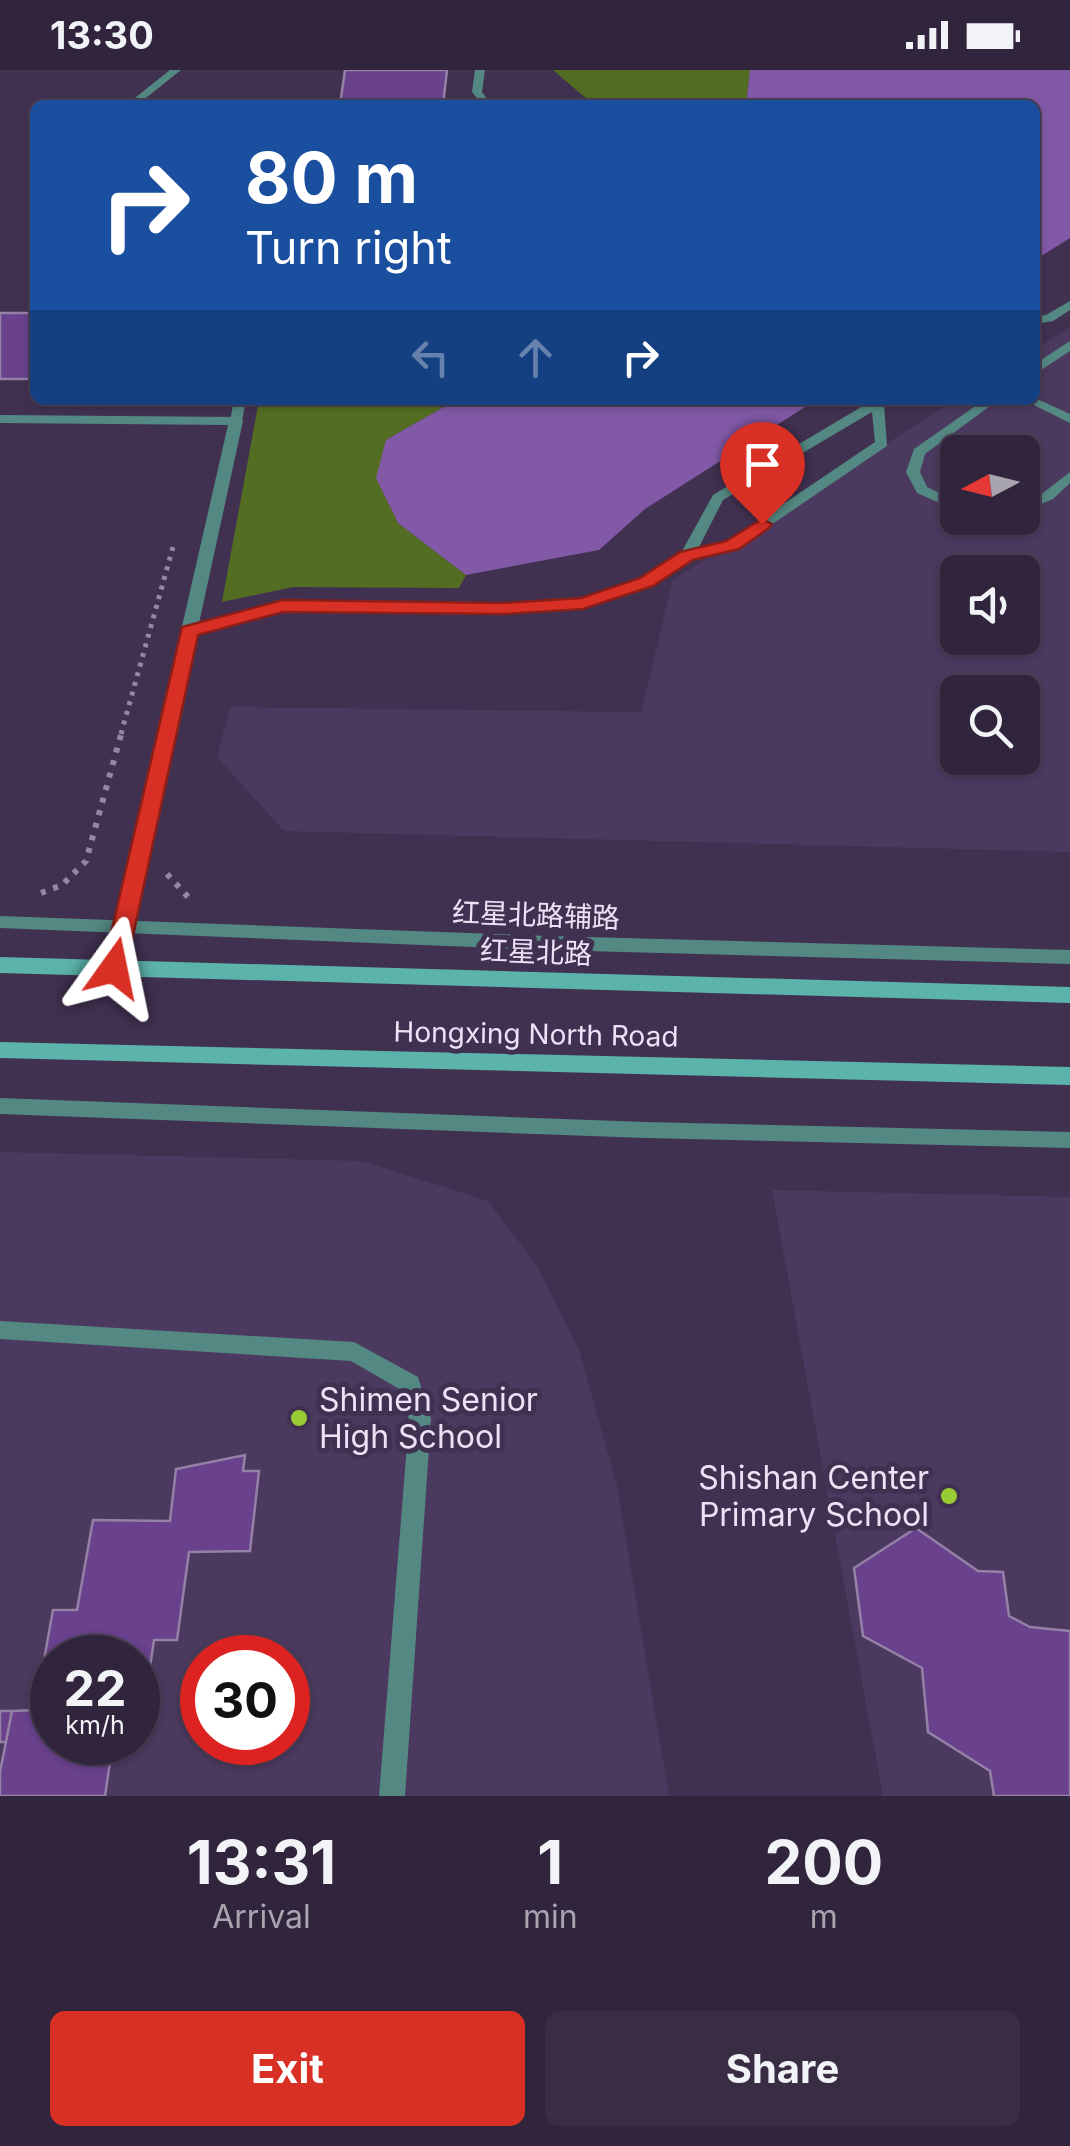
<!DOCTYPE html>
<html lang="en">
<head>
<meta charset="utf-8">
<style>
	body { margin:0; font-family:Inter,"Noto Sans SC",sans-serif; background:#392d44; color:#f1f3f6; height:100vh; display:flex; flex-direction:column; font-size:38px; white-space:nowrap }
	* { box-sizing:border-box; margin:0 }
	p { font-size:32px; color:#a8a5b0 }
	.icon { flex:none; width:55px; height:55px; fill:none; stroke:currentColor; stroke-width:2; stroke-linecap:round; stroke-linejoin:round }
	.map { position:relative; height:1726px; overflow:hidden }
	.side { display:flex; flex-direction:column; background:#31253d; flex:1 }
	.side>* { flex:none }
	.hud { position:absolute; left:30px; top:30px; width:1010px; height:305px; border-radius:15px; box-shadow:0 2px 8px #0004,0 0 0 2px #4c4257; background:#1a4fa0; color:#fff; overflow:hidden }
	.needle { width:65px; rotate:263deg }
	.fabs { position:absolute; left:940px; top:365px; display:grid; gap:20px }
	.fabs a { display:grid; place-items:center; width:100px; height:100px; border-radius:15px; background:#31253d; box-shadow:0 2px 8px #0004,0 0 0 2px #4c4257; font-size:50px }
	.speed { position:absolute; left:30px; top:1565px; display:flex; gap:20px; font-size:50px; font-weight:700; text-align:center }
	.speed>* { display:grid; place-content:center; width:130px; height:130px; border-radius:50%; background:#31253d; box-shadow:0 2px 8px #0004,0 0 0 2px #4c4257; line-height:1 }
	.speed small { font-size:25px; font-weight:400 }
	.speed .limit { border:15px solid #d22; background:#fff; color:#111 }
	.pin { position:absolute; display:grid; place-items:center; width:85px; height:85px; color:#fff; margin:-102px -42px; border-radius:50% 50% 50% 0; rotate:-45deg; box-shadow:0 0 10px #0007 }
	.pin .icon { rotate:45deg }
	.me { position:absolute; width:110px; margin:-55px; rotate:12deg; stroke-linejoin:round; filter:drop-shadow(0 0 8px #0008) }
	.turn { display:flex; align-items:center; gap:35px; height:210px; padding:0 50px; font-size:45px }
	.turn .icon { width:130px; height:130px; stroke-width:2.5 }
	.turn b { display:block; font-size:70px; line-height:85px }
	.lanes { display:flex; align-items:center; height:95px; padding:0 50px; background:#0003; justify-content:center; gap:50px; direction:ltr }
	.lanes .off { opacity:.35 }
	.eta { display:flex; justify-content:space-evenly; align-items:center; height:170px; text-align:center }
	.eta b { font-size:60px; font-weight:700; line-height:70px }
	.primary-button { display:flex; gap:20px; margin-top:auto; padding:20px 50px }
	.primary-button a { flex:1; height:115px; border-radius:15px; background:#d93025; color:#fff; font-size:40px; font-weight:700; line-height:115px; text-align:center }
	.primary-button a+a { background:#392d44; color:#f1f3f6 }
	.status { display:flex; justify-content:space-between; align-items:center; height:70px; padding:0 50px; background:#31253d; direction:ltr }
	.status svg { height:28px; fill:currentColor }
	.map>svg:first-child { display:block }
	.built { fill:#4c395f; fill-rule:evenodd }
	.green { fill:#536e23 }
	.water { fill:#8259a7 }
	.building { fill:#69418d; stroke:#9381a6; stroke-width:2.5 }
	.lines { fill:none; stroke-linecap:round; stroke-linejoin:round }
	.path-far1 { stroke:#9387a1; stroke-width:5; stroke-dasharray:4 6; stroke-linecap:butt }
	.path { stroke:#9387a1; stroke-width:6; stroke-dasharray:5 8; stroke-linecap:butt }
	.lane { fill:#548882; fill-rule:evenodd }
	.street { fill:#548882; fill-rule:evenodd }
	.secondary { fill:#5cb3aa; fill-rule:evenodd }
	.route { fill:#d93025; stroke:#8d1f18; stroke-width:2.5 }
	.poi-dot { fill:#99cb35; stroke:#413151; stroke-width:4 }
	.labels { text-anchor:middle; stroke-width:10; stroke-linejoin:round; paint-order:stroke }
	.street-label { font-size:28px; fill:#ebe2f6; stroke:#413151 }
	.near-poi-label { font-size:32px; fill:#ebe2f6; stroke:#413151; text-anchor:start }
</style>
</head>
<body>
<div class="status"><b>13:30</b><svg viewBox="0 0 49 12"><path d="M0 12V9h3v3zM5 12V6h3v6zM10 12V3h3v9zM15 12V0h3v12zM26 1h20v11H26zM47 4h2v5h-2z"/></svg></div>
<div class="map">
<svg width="1070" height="1726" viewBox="0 0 1070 1726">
	<rect width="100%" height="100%" fill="#413151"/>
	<path class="built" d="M1070,257V782L284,761L217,687L230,637L641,642L673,510L955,330H1035V279ZM958,382H1022V448H958ZM958,502H1022V568H958ZM958,622H1022V688H958Z
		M0,1082L362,1091L488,1131L537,1196L579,1280L617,1416L669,1726H0ZM52,1588H138V1672H52ZM202,1588H288V1672H202Z
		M772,1120L1070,1127V1726H883Z"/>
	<path class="green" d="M553,0H750L746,35H594Z
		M259,330H456L386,370L398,453L466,505L459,518L293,517L222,532Z"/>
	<path class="water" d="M750,0H1070V168L1035,190V35H746Z
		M456,330H816L645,439L599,480L466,505L398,453L376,408L386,370Z"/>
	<path class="building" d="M345,0H447L443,35H340Z
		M0,243H35V309H0Z
		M245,1385L243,1401H259L250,1481L189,1482L177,1570H154L139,1671L138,1588H52V1672H113L105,1726H0V1702L12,1641L35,1640L53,1540H77L93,1450L170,1451L176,1399Z
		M916,1458L978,1501L1003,1502L1009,1546L1030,1557L1070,1561V1726H994L990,1701L928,1662L922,1598L863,1566L854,1498Z
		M0,1641H12L6,1672H0Z"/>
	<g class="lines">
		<path class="path-far1" d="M121,664L173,477"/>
		<path class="path" d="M167,804L189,828H194
			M41,823L62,815L86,791L122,661"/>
		<path class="lane" d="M170,0H181L137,35H126Z
			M475,0H485L482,22L492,35H482L472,22Z
			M1070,231V240L1053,251L1035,254V246L1046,245Z
			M1070,271V281L1035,304V294Z
			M1035,328L1070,344V353L1024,330H1035Z
			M234,330H246L242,351L236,355L230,351Z
			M873,330H888L884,334L887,376L737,478L692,489L651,515L588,536L504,543L283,541L189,567L182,562L184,559L283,531L504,533L582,529L641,509L681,483L713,425ZM872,342L875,372L727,472L698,479L723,430Z
			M984,330H998L925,384L920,402L927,417L958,432V441L917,423L906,402L914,379Z
			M1070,402V413L1053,429L1022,442V433L1043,423Z
			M0,846L548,866L1070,880V894L548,880L0,858Z
			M0,1028L645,1052L1070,1062V1078L645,1068L0,1044Z
			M0,1251L354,1272L418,1307L431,1349L405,1726H379L409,1349L401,1320L351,1291L0,1269Z"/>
		<path class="street" d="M0,345L236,347L243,351L124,898L121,903H107L104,898L228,355L0,353Z"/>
		<path class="secondary" d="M0,887L1070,917V933L0,903Z
			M0,972L1070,997V1015L0,988Z"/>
	</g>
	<path class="route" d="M762,449L772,454L769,458L739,479L693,490L653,516L583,539L504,544L283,542L198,565L126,898L122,904H106L103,898L182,557L283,530L504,533L581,528L640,508L680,482L726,471Z"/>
	<g class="poi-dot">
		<circle cx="299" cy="1348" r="10"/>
		<circle cx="949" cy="1426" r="10"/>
	</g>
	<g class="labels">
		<g class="street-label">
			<text transform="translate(536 845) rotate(2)" y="10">红星北路辅路</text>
			<text transform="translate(536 882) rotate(2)" y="10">红星北路</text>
			<text transform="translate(536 964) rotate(1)" y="10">Hongxing North Road</text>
		</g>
		<g class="near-poi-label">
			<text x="319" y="1341">Shimen Senior<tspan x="319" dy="37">High School</tspan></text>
			<text x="929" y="1419" text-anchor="end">Shishan Center<tspan x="929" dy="37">Primary School</tspan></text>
		</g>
	</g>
</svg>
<div class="fabs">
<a><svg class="needle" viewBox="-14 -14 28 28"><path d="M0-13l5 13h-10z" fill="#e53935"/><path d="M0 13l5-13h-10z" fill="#a8a5b0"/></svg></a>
<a><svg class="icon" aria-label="sound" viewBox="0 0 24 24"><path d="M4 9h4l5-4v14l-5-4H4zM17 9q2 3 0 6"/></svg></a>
<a><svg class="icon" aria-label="search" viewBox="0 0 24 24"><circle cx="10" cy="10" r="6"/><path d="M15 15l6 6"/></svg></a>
</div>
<div class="speed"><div>22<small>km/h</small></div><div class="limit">30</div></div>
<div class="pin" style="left:762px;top:454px;background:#d93025"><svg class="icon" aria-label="arrive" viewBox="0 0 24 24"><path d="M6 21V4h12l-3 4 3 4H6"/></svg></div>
<svg class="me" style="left:114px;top:898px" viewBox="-20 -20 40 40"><path d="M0-17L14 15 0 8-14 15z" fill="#d93025" stroke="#fff" stroke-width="4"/></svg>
<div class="hud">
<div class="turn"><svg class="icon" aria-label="right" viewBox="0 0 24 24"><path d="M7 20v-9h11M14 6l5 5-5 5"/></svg><div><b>80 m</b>Turn right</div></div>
<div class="lanes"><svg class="icon off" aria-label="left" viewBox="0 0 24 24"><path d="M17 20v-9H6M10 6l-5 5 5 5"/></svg><svg class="icon off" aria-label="ahead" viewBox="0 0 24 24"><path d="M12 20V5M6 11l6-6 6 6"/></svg><svg class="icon" aria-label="right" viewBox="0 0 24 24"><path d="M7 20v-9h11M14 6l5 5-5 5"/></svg></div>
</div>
</div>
<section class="side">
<div class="eta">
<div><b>13:31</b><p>Arrival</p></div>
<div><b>1</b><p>min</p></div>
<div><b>200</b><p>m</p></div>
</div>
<div class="primary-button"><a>Exit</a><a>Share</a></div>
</section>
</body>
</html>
